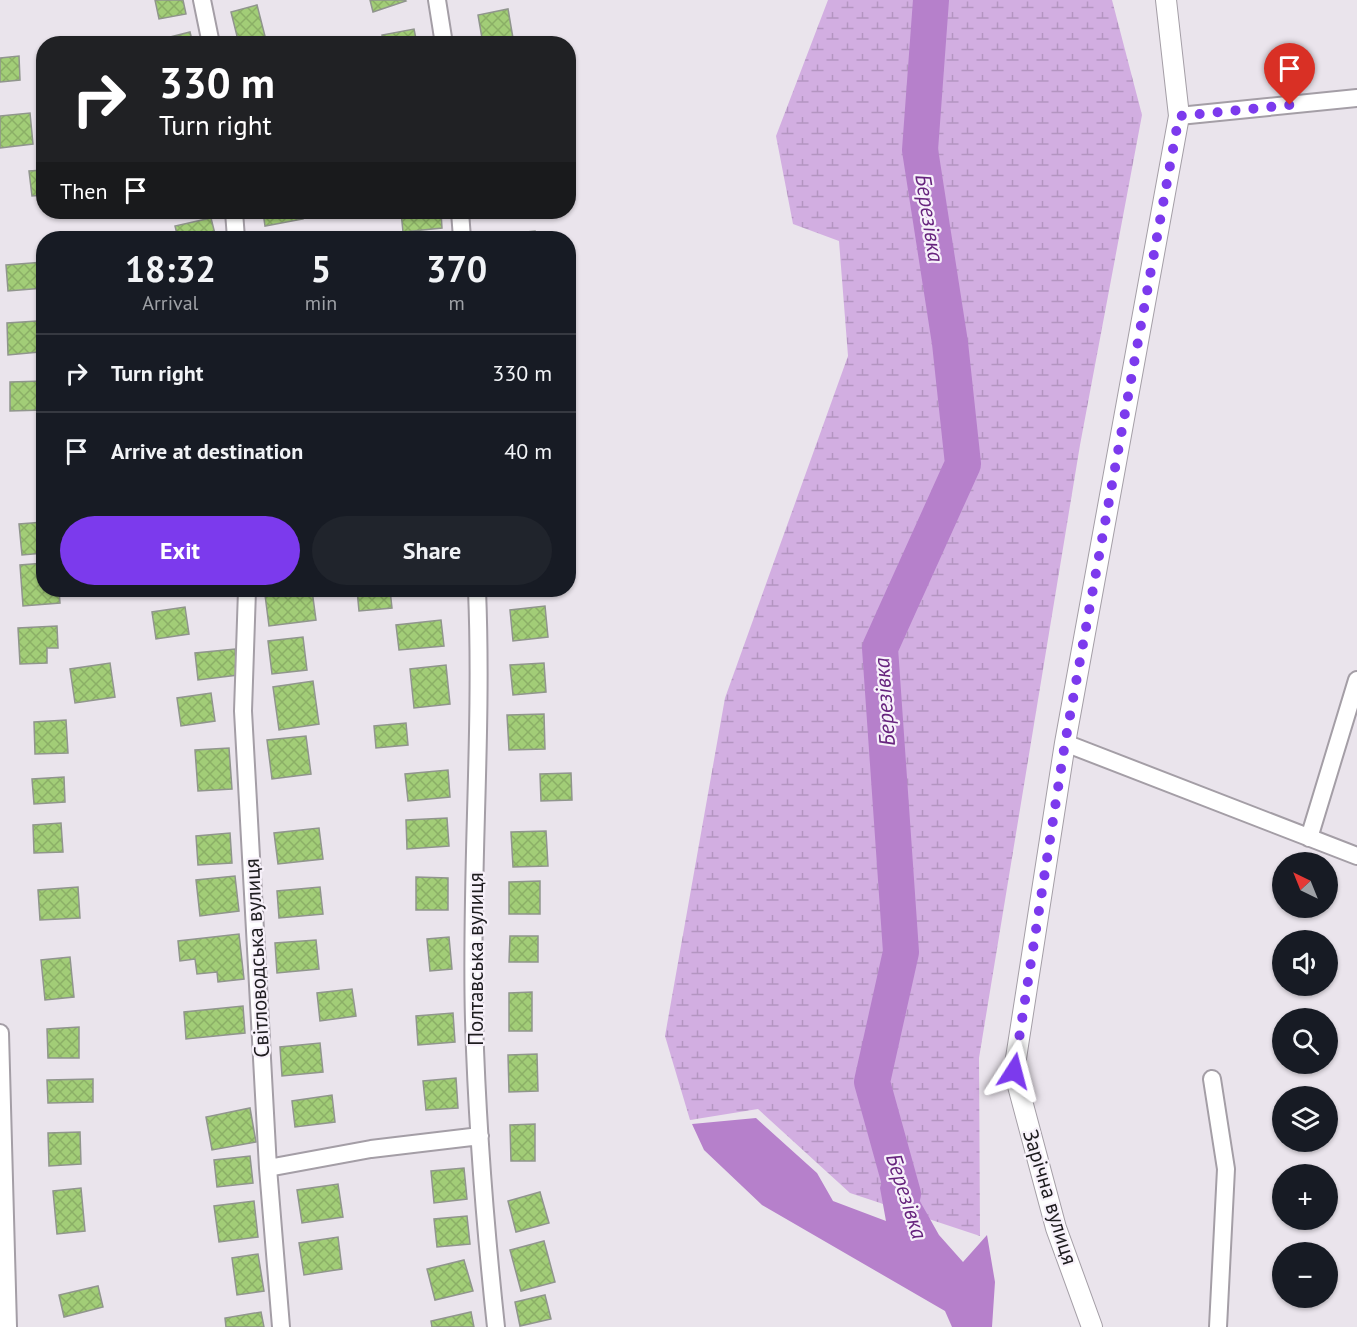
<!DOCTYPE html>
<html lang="en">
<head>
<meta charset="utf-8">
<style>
	body { margin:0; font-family:"PT Sans",sans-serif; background:#20242c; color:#f1f3f6; height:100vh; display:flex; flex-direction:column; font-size:22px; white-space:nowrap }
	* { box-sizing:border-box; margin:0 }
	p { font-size:20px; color:#9ea1a6 }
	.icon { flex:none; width:33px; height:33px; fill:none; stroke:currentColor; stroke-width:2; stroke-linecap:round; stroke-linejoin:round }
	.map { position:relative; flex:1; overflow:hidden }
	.panel { position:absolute; left:36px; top:231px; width:540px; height:366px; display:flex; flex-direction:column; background:#171b24; border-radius:24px; box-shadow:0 2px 4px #0004 }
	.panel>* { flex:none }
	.hud { position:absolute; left:36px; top:36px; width:540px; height:183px; border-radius:24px; box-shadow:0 2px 4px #0004; background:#202124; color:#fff; overflow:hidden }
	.needle { width:39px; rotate:317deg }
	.tools { position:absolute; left:1272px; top:852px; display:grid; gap:12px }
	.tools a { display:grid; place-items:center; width:66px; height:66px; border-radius:50%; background:#171b24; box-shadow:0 2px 4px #0004; font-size:30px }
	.pin { position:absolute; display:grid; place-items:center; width:51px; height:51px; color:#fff; margin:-62px -26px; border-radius:50% 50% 50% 0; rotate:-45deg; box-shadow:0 0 6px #0007 }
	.pin .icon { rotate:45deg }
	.me { position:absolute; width:66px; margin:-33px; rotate:9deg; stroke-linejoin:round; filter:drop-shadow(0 0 4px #0008) }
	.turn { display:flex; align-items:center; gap:21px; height:126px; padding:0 24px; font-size:27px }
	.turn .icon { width:78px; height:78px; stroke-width:2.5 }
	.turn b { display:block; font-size:42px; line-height:51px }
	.then { display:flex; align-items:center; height:57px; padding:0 24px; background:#0003; gap:12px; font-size:22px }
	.eta { display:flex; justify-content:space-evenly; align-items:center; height:102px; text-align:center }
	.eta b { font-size:36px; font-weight:600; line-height:42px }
	.action { display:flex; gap:12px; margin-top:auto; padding:12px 24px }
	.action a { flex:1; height:69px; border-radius:36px; background:#7c3aed; color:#fff; font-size:24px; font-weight:600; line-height:69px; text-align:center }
	.action a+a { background:#20242c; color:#f1f3f6 }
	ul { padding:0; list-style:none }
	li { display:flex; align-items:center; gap:18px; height:78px; padding:0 24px; border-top:2px solid #363941 }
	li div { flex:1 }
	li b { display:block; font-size:22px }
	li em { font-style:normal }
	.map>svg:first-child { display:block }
	.wetland { fill:url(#wetland-marsh) }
	.water { fill:#b680cb }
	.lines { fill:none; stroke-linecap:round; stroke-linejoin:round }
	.river { stroke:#b680cb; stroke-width:36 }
	.building { fill:url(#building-cross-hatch); stroke:#90958d; stroke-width:1.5 }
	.minor-casing { stroke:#a49ea6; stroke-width:20 }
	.tertiary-casing { stroke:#a49ea6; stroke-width:22 }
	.minor { stroke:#fff; stroke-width:16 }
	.tertiary { stroke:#fff; stroke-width:20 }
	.route { stroke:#7c3aed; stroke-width:10; stroke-dasharray:0 18 }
	.labels { text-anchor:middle; stroke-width:4.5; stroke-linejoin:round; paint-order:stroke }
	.street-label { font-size:21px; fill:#1e1c1f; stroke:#f7f1fa }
	.water-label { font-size:22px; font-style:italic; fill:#66237d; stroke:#f7f1fa }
</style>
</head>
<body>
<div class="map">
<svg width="1357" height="1327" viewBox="0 0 1357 1327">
	<defs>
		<pattern id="wetland-marsh" width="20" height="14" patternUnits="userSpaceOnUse" patternTransform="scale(1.5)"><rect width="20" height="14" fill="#d2aee1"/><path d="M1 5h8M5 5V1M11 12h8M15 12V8" fill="none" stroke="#b495c1"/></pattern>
		<pattern id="building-cross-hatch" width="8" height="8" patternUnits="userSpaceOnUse" patternTransform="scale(1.5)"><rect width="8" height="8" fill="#a2cd77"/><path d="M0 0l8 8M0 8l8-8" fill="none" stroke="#8baf66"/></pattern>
	</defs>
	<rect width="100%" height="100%" fill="#eae4ec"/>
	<path class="wetland" d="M828,0H1112L1142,115L1080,445L979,1058L980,1236L850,1193L758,1109L690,1120L665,1036L725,698L848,356L839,241L793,224L776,136Z"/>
	<path class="water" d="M756,1118L817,1173L833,1201L886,1221L880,1188L890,1148L939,1235L963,1262L987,1235L995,1282L992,1327H952L945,1311L762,1205L704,1150L692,1124Z"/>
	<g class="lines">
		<path class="river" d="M903,1194L872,1082L901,952L880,648L963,464L950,343L920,150L931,0"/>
	</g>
	<path class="building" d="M155,0H183L186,14L159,19Z
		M370,0H405L406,1L373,12Z
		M257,5L267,44H239L231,12Z
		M508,9L514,44H483L478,15Z
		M414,29L417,44H384L382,35Z
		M190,32L193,44H159L158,40Z
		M19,56L20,80L0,82V58Z
		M30,113L33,144L0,148V116Z
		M44,170V195L32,196L29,171Z
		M263,212H302L303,219L265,226Z
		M401,212H441L442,228L403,232Z
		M494,212H527L495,216Z
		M211,218L216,238H178L175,226Z
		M535,231V238H495V235Z
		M44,262V288L8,291L6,265Z
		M37,321L39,352L8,355L7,323Z
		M44,381V410L10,411V382Z
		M44,522V553L22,555L19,524Z
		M44,563V590H59L60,603L23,606L20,565Z
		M312,590L316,620L269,626L265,595Z
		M357,590H390L392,608L359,611Z
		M545,606L548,637L513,641L510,610Z
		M185,607L189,634L156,639L152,612Z
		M441,620L444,646L399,650L396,625Z
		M57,626L58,648H47V663L20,664L18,628Z
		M303,637L307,670L272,674L268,641Z
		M235,649L238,675L198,680L195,653Z
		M110,663L115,697L75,703L70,669Z
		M544,663L546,692L513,695L510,665Z
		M446,665L450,704L414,708L410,669Z
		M313,681L319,724L279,730L273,687Z
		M211,693L215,721L181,726L177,698Z
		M544,714L545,749L509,750L507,715Z
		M66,720L68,753L35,754L34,722Z
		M406,723L408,745L376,748L374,726Z
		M306,736L311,774L272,779L267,740Z
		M229,748L232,789L198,791L195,750Z
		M448,770L450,797L408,801L405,774Z
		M571,773L572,800L541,801L540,774Z
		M64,777L65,802L34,804L32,779Z
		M447,818L449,846L407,849L406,820Z
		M61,823L63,852L34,853L33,825Z
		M319,828L323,859L278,864L274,833Z
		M546,831L548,866L513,867L511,832Z
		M230,833L232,863L198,865L196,836Z
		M235,876L239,911L200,916L196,880Z
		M416,877L448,878V910H416Z
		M540,881V914H509V882Z
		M78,887L80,918L40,920L38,890Z
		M320,887L323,914L279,918L277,891Z
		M239,934L244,979L218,982L217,972L197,974L195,959L180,961L178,941Z
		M510,936H538V962H509Z
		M449,937L452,969L430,971L427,939Z
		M316,940L319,969L277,973L275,943Z
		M70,957L74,997L45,1000L41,960Z
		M352,989L356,1016L320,1021L317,993Z
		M532,992V1031H509V993Z
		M243,1006L245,1033L186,1039L184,1012Z
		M453,1013L455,1042L418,1045L416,1016Z
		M79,1027V1058H48L47,1029Z
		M320,1043L323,1072L282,1076L280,1047Z
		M537,1054L538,1091L509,1092L508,1055Z
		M456,1078L458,1108L426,1110L423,1081Z
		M93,1079V1102L48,1103L47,1080Z
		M332,1095L335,1122L295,1127L292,1101Z
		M250,1108L256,1142L212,1150L206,1117Z
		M535,1124V1161H511L510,1125Z
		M80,1132L81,1164L49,1166L48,1133Z
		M250,1156L253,1183L217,1187L214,1160Z
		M464,1168L467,1199L434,1203L431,1171Z
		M338,1184L343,1217L302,1223L297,1190Z
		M81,1188L85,1231L57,1234L53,1191Z
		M540,1192L549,1223L516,1232L508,1201Z
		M254,1201L258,1237L219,1242L214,1206Z
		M467,1216L470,1244L437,1247L434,1219Z
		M338,1237L342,1269L304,1275L299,1243Z
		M544,1241L555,1282L521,1291L510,1250Z
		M258,1254L264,1291L237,1295L232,1258Z
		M464,1260L473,1291L435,1300L427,1269Z
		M98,1286L103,1307L64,1317L59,1295Z
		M545,1295L551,1319L520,1326L515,1302Z
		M261,1312L264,1327H226L225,1318Z
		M471,1312L474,1327H432L431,1321Z"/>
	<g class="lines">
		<defs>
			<path id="minor" d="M202,0L211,44
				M437,0L444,44
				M1179,116L1357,98
				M234,212L236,238
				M460,212L462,238
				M247,590L243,711L268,1168L281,1327
				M477,590C483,733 470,876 474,1020C477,1122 485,1225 496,1327
				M1065,743L1357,856
				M1309,838L1357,680
				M0,1033L8,1327
				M1212,1079L1226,1169L1218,1327
				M268,1168L371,1149L480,1136"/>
			<path id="tertiary" d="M1092,1327L1056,1228L1014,1071L1065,743L1179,116L1166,0"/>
		</defs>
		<use href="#minor" class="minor-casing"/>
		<use href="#tertiary" class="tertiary-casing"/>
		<use href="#minor" class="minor"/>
		<use href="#tertiary" class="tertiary"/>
	</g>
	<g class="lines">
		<path class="route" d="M1014,1071L1065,743L1179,116L1290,105"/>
	</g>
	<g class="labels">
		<g class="street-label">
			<text transform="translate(257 958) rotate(-93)" y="7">Світловодська вулиця</text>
			<text transform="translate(476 959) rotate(-90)" y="7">Полтавська вулиця</text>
			<text transform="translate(1050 1197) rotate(73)" y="7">Зарічна вулиця</text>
		</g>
		<g class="water-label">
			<text transform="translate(930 218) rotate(81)" y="8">Березівка</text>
			<text transform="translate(884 702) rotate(-94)" y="8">Березівка</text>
			<text transform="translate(907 1196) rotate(72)" y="8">Березівка</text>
		</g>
	</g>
</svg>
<div class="tools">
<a><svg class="needle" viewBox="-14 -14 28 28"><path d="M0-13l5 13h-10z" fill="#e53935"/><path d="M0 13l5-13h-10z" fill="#9ea1a6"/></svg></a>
<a><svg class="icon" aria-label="sound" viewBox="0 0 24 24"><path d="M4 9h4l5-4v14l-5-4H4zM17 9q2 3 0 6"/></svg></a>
<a><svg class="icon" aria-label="search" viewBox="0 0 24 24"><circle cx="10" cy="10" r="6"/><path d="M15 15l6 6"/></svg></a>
<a><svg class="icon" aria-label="layers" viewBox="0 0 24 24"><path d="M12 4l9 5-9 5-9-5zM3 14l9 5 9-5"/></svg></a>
<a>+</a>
<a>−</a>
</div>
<div class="pin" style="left:1290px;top:105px;background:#d93025"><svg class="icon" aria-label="arrive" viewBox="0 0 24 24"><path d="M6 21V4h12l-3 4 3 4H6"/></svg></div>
<svg class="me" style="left:1014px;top:1071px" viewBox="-20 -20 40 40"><path d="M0-17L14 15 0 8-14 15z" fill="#7c3aed" stroke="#fff" stroke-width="4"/></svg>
<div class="hud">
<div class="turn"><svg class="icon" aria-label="right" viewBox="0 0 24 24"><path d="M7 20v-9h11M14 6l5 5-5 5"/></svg><div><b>330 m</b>Turn right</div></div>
<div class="then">Then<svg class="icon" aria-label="arrive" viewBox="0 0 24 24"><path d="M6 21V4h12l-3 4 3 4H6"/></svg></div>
</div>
<section class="panel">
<div class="eta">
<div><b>18:32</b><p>Arrival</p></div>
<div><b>5</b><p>min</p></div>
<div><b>370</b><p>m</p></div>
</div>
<ul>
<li><svg class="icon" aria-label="right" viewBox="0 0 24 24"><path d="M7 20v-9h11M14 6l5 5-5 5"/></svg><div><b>Turn right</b></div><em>330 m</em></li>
<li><svg class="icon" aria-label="arrive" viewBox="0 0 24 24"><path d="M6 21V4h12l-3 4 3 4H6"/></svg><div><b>Arrive at destination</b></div><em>40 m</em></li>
</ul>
<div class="action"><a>Exit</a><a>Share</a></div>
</section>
</div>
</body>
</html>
